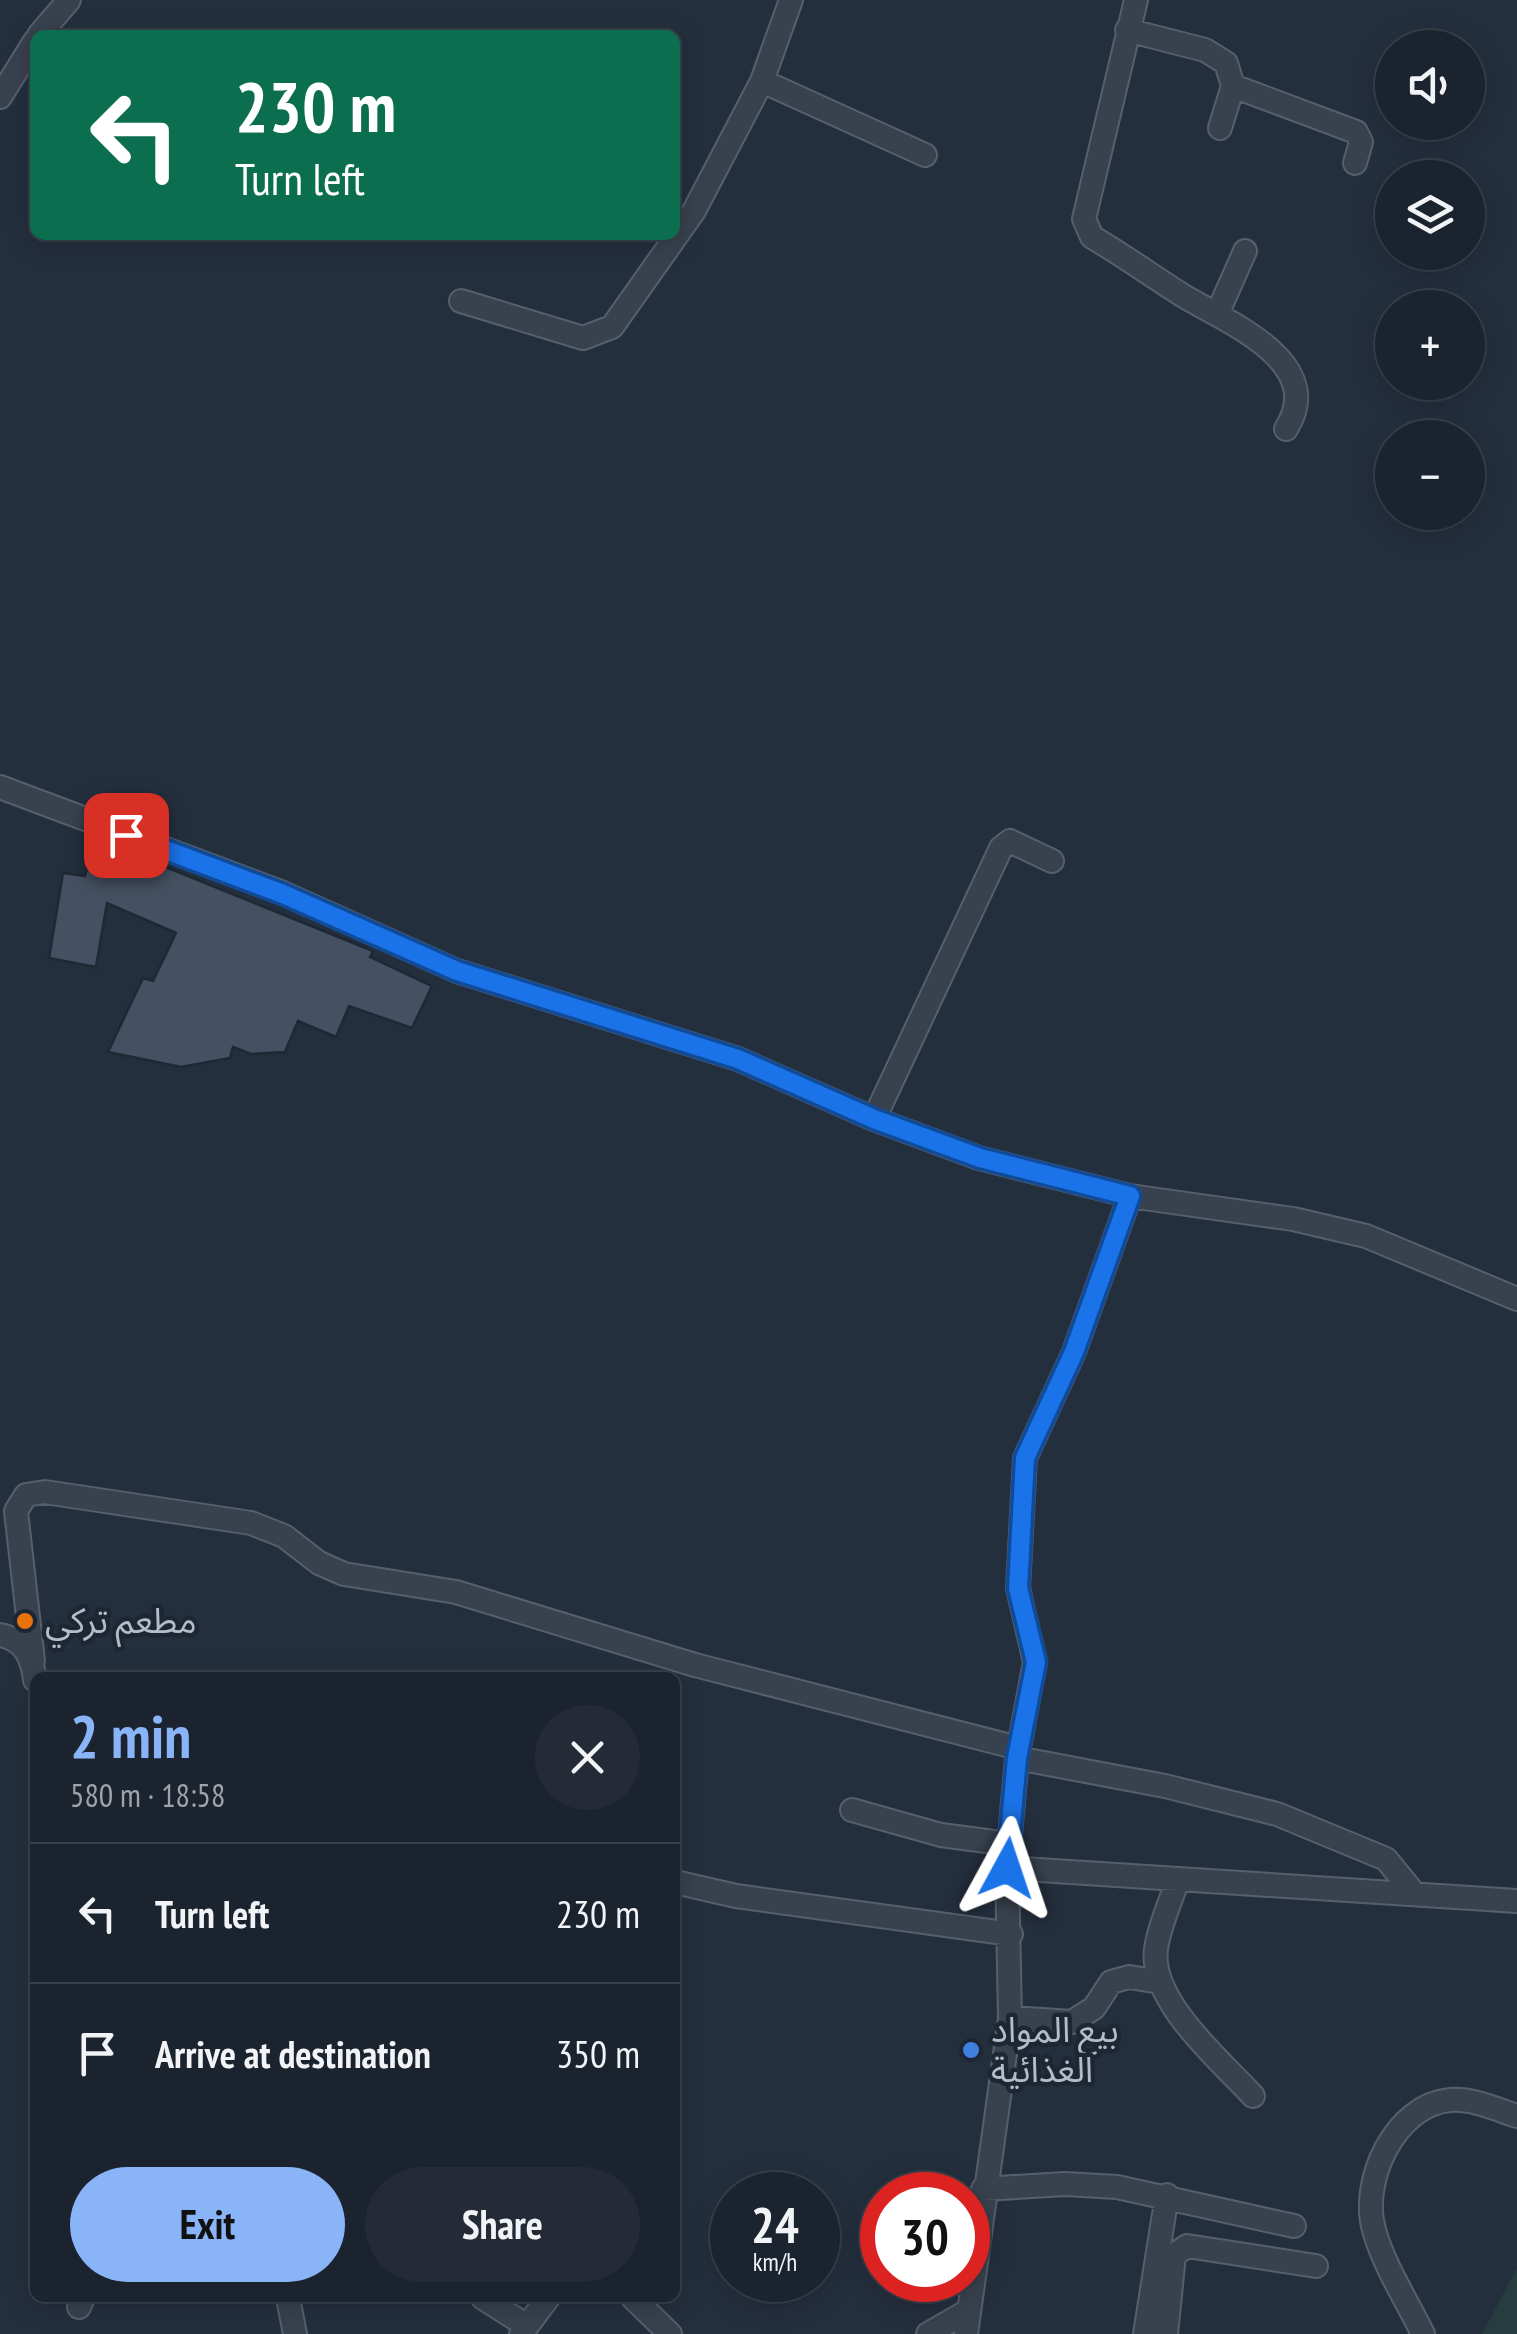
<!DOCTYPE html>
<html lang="en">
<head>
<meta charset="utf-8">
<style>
	body { margin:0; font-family:"PT Sans Narrow","Noto Sans Arabic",sans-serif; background:#242b36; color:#f1f3f6; height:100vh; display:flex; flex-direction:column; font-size:38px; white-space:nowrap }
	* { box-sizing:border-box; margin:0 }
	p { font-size:32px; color:#a0a4aa }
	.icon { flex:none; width:55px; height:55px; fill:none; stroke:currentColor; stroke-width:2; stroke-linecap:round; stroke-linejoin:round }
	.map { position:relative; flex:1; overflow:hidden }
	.sheet { position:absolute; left:30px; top:1672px; width:650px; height:630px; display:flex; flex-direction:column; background:#1b232e; border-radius:15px; box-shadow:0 5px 25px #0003,0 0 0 2px #39404a }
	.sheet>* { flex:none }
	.banner { position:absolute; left:30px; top:30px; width:650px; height:210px; border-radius:15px; box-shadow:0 5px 25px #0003,0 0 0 2px #39404a; background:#0b6e4f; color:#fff; overflow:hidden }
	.controls { position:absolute; left:1375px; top:30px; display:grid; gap:20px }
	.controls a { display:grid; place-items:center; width:110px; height:110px; border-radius:50%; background:#1b232e; box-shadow:0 5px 25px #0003,0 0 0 2px #39404a; font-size:50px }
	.speed { position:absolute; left:710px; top:2172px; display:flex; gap:20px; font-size:50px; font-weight:700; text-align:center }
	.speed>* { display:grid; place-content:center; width:130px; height:130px; border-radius:50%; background:#1b232e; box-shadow:0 5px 25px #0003,0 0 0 2px #39404a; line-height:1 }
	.speed small { font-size:25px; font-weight:400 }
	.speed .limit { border:15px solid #d22; background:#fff; color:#111 }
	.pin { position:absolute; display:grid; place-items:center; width:85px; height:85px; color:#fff; margin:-42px; border-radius:20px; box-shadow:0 5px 15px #0006 }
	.me { position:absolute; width:110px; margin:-55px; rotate:5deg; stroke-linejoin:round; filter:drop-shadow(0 0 8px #0008) }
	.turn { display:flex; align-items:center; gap:35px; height:210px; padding:0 40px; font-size:45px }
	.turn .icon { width:130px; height:130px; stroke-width:2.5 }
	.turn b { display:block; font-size:70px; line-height:85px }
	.round { display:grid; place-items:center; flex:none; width:105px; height:105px; border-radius:52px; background:#242b36 }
	.head { display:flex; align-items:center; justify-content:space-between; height:170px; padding:0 40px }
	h1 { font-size:60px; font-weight:600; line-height:75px; color:#8ab4f8 }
	.button { display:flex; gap:20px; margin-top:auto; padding:20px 40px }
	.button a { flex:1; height:115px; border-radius:60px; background:#8ab4f8; color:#111; font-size:40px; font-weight:600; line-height:115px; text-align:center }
	.button a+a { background:#242b36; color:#f1f3f6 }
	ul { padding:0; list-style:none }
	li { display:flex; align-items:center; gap:30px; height:140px; padding:0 40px; border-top:2px solid #39404a }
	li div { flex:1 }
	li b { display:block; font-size:38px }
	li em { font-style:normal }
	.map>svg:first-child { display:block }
	.green { fill:#263c3f }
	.building { fill:#455162; stroke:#1f2835; stroke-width:2.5 }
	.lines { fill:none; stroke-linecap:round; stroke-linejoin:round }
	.minor-casing { stroke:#565f6c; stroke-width:26 }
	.minor { stroke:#38414e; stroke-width:22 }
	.route-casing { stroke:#114b97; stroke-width:25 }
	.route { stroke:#1a73e8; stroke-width:18 }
	.food-dot { fill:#e8710a; stroke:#1d2633; stroke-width:4 }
	.shop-dot { fill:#3f7fe0; stroke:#1d2633; stroke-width:4 }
	.labels { text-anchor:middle; stroke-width:9; stroke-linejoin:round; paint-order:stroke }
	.poi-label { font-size:35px; fill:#b4bcc9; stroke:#1d2633; text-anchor:start }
</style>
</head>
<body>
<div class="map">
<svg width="1517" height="2334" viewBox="0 0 1517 2334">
	<rect width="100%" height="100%" fill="#242f3e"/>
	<path class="green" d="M1517,2268V2334H1482Z"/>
	<path class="building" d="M94,838L373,951L370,957L432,986L412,1028L349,1006L336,1037L298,1021L285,1052L251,1054L233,1047L230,1058L181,1067L108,1052L143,978L153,981L176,933L107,903L96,967L49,958L63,873L85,876Z"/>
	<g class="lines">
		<defs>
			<path id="minor" d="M1136,0L1084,219L1092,237C1123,255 1152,276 1182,295C1224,321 1329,361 1286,429
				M1127,30L1205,50L1226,63L1233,86L1220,128
				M39,35L69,0
				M762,81L925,155
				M1233,86L1356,132L1361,142L1355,163
				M0,97L35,41
				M461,301L583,338L612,327L694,211L762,81L791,0
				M1218,312L1245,251
				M0,787L283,893L457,971L738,1059L874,1119L979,1158L1130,1196L1293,1219L1366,1236L1517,1299
				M874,1119L1001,848L1010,841L1052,861
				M0,1635C25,1640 32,1657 35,1680
				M33,1661L16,1511L26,1495L45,1492L251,1523L284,1536L319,1563L344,1574L456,1592L695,1665L1018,1748
				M1017,1758L1165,1786L1277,1814L1386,1859L1413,1892
				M852,1810L941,1835L1009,1844
				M1007,1868L1517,1901
				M675,1882L736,1896L1011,1934
				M1177,1882C1170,1903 1159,1927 1156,1949C1149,2001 1221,2061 1253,2096
				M1010,2018L1072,2022L1094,2008L1111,1982L1129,1977L1160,1982
				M983,2189L1065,2184L1117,2187L1294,2226
				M288,2298L295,2334
				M483,2298L527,2326
				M633,2298L670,2334
				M79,2307L83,2298
				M521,2334L548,2298
				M928,2334L968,2311
				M966,2334L1010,2018L1007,1868L1017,1758L1035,1662L1018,1588L1025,1458L1074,1352L1130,1196
				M1145,2334L1167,2195
				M1166,2334L1174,2255L1187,2246L1316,2266
				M1423,2334C1407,2301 1384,2266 1374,2230C1360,2181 1395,2105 1450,2100C1472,2098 1496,2109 1517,2116"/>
		</defs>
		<use href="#minor" class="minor-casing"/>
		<use href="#minor" class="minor"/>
	</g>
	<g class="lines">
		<defs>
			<path id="route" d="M126,835L283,894L457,971L738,1059L874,1119L980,1158L1130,1196L1074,1352L1025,1458L1018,1588L1036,1662L1017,1758L1007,1868"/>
		</defs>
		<use href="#route" class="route-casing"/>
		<use href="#route" class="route"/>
	</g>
	<circle class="food-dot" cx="25" cy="1621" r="10"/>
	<circle class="shop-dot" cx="971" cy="2050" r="10"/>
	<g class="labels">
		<g class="poi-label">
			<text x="45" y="1633">مطعم تركي</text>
			<text x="991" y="2042">بيع المواد<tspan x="991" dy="40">الغذائية</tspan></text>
		</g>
	</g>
</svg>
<div class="controls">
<a><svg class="icon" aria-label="sound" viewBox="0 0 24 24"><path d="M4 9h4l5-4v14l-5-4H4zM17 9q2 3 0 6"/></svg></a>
<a><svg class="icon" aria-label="layers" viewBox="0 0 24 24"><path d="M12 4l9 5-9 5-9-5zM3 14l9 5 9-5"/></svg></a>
<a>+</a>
<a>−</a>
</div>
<div class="speed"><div>24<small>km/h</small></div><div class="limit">30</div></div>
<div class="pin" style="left:126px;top:835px;background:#d93025"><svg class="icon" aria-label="arrive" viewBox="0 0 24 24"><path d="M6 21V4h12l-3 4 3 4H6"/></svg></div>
<svg class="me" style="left:1007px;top:1868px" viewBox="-20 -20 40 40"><path d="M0-17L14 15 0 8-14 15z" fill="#1a73e8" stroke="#fff" stroke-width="4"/></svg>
<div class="banner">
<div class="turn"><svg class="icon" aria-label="left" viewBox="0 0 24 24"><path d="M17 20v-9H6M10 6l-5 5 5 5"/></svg><div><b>230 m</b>Turn left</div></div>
</div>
<section class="sheet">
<div class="head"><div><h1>2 min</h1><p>580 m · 18:58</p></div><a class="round"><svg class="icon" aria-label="close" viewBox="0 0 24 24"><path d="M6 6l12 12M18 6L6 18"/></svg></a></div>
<ul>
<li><svg class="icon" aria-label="left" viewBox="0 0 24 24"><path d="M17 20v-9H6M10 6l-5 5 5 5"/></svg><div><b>Turn left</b></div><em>230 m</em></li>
<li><svg class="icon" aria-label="arrive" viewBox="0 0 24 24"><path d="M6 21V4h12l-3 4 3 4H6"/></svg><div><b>Arrive at destination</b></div><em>350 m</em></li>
</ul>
<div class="button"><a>Exit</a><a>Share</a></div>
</section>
</div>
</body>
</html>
